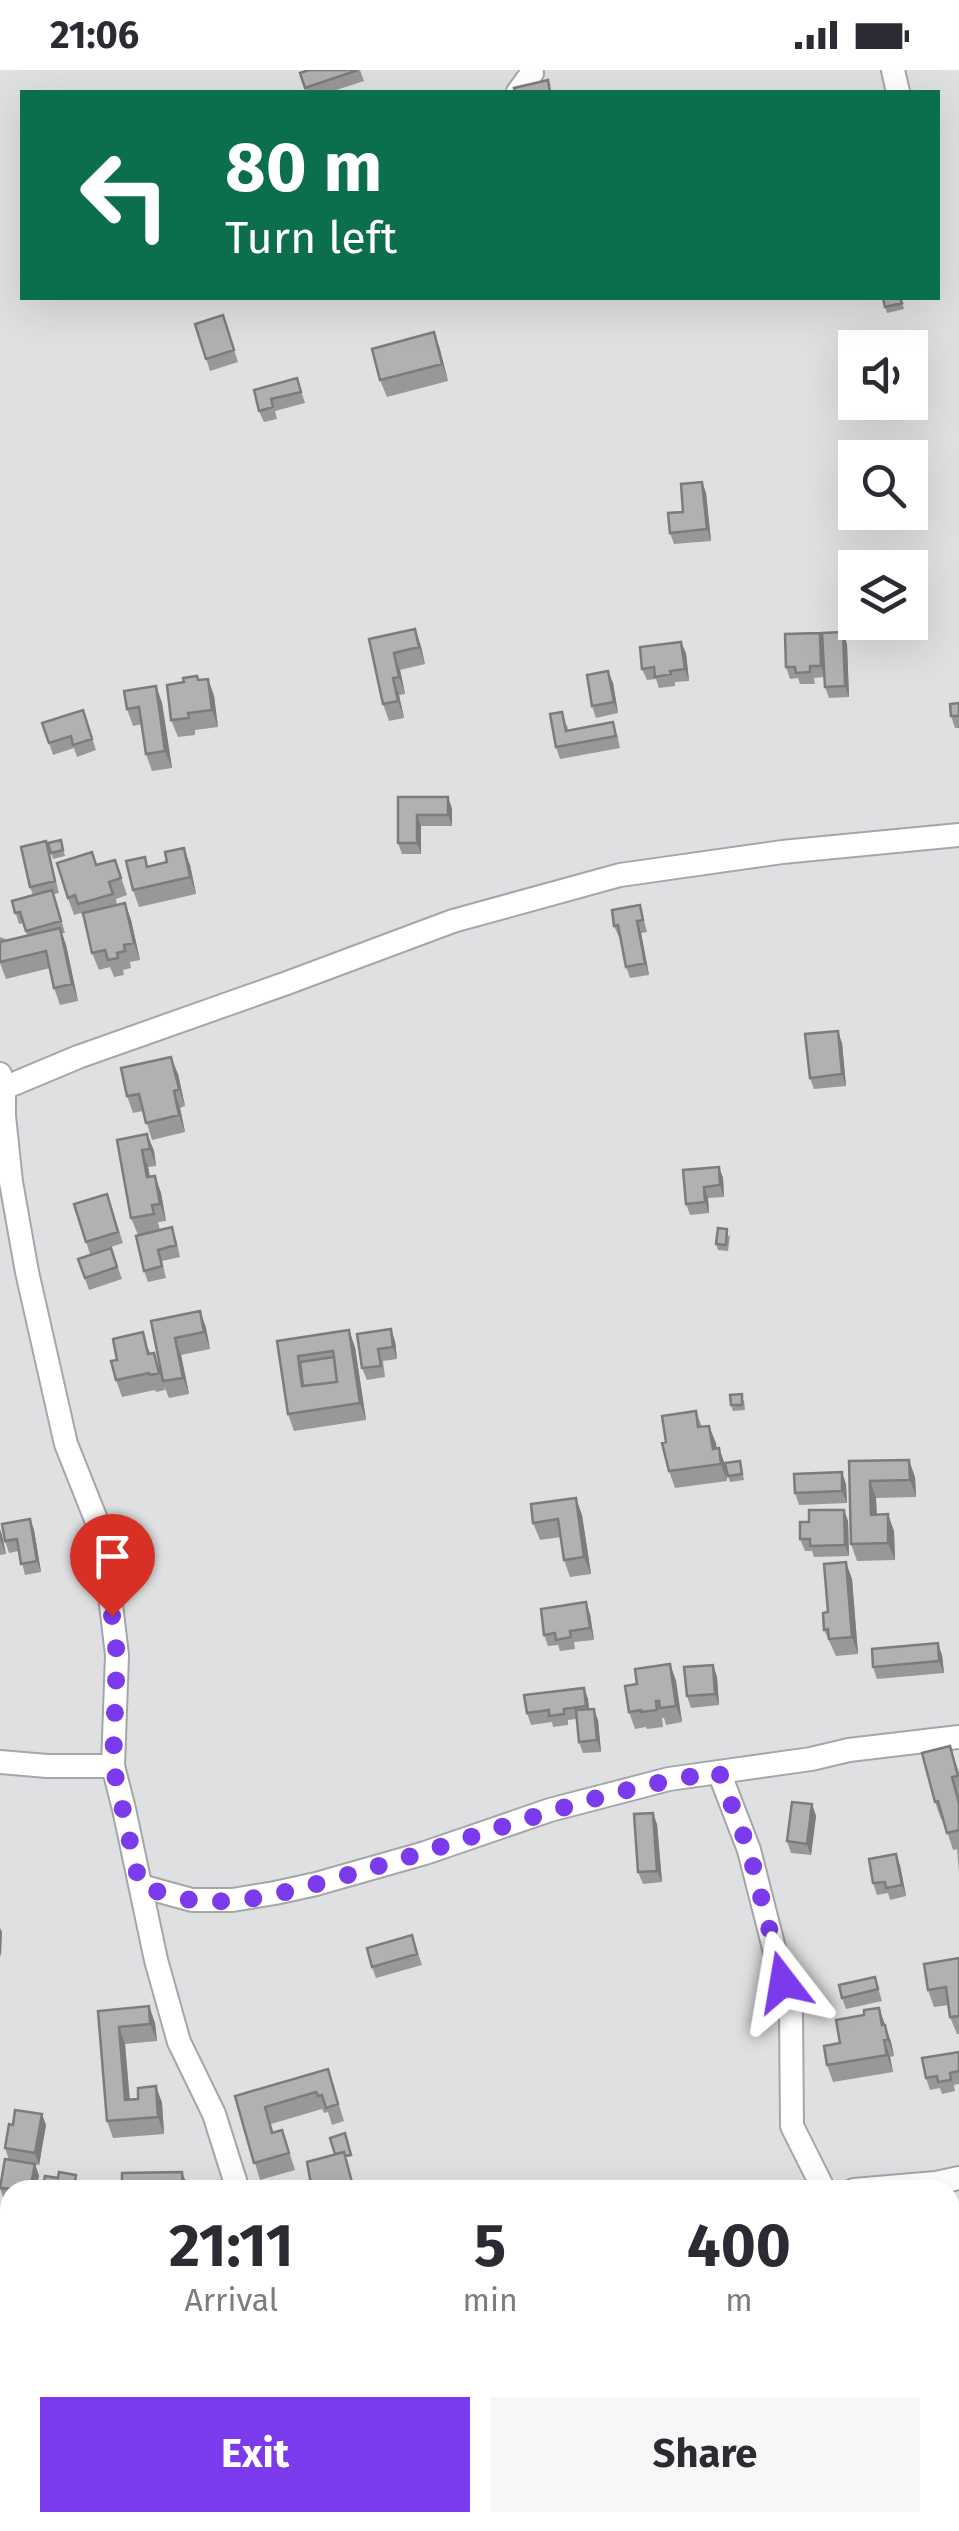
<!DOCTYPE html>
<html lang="en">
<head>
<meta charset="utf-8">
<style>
	body { margin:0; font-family:"Fira Sans",sans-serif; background:#f7f7f7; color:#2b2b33; height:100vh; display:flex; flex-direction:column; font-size:38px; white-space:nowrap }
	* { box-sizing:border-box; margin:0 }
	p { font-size:32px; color:#7c7c81 }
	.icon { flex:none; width:55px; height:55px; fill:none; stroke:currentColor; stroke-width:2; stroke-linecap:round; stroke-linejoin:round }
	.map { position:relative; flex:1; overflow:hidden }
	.details { position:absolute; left:0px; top:2110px; width:960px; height:352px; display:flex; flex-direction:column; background:#fff; border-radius:30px 30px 0 0; box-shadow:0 10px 40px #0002 }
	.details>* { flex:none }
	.hud { position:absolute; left:20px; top:20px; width:920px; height:210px; border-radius:0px; box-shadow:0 10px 40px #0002; background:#0b6e4f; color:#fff; overflow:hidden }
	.buttons { position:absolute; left:838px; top:260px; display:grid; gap:20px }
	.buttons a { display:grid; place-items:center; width:90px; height:90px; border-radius:0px; background:#fff; box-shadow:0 10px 40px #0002; font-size:50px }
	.pin { position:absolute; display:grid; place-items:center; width:85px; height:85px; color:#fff; margin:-102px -42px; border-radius:50% 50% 50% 0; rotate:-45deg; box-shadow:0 0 10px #0007 }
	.pin .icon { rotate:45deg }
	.me { position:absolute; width:110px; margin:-55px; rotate:346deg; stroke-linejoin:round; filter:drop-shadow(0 0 8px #0008) }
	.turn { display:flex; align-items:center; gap:35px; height:210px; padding:0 40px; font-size:45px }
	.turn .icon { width:130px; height:130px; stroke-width:2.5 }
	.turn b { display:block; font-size:70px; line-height:85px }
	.eta { display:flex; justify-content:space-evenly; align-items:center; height:170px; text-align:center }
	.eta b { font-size:60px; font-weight:700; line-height:70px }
	.primary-button { display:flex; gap:20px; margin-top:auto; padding:20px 40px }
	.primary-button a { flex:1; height:115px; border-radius:0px; background:#7c3aed; color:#fff; font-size:40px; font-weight:700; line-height:115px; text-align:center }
	.primary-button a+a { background:#f7f7f7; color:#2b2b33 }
	.status { display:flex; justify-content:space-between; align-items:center; height:70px; padding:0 50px; background:#fff; direction:ltr }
	.status svg { height:28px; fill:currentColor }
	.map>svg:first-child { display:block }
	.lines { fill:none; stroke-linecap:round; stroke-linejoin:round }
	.street-casing { stroke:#a5a6a9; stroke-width:26 }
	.path { stroke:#78797b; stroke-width:4; stroke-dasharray:10 5; stroke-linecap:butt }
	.street { stroke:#fff; stroke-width:22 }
	.wall { fill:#98979a }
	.shaded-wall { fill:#7c7b7d }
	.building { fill:#b1b0b3; stroke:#7c7b7d; stroke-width:2.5; fill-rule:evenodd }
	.route { stroke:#7c3aed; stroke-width:18; stroke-dasharray:0 32.4 }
</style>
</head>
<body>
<div class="status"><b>21:06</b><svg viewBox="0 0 49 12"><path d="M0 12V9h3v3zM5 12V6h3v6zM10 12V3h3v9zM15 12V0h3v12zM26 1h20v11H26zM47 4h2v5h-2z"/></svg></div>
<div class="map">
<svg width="959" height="2461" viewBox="0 0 959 2461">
	<rect width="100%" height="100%" fill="#dee0e2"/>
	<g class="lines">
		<defs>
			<path id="street" d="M893,0L898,22
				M518,22L532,3L531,0
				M0,1004L4,1018V1046L11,1112L27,1202L66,1374L103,1467L117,1585L113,1696L124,1739L156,1890L179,1972L214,2044L238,2120
				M4,1018L78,987L287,913L453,851L620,805L782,782L959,765
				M0,1692L47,1696H113
				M719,1702L749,1780L791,1945L792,2056L824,2120
				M141,1816L192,1830H232L275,1823L316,1814L425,1783L550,1740L669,1709L811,1689L849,1680L959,1667
				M854,2120L936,2113L959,2108
				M321,2461L338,2452"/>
		</defs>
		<use href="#street" class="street-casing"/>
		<path class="path" d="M950,2311H959"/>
		<use href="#street" class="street"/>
	</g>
	<path class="wall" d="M309,0H360L364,11L330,22H306L300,3Z
		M883,228H901L904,239L887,243Z
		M223,245L238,292L210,301L195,254Z
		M434,262L448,311L387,327L380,310Z
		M297,308L305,333L275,341L277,349L264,352L259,341Z
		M702,412L706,423L711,471L674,474L670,463Z
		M415,559L425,594L400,600L405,624L399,625L404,648L389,651L383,634L369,569Z
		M843,562L847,574L849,627L829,628L825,617L824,607L814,608L815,614H800L798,608L790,609L786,597L822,571Z
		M686,583L689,611L675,612V616L659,618L656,609L647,610L642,599Z
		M608,601L613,613L618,643L596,648L592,636Z
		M208,609L214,626L218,657L195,660V665L178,667L171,650L199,610Z
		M156,616L162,633L172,698L152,701L146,684L142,654L133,656L127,639Z
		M959,633V658H955L951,646Z
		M83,640L96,680L77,687L74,678L53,685L49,673Z
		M567,654L568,661L617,664L620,678L560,689L556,677Z
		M398,727H448L452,739V756H421V784H402L398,773Z
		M61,770L65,786L53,789L48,773Z
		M46,771L59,823L54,824L65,863H62L66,875L78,931L60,935L54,918L50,898L6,909L0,893V867L8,870L27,865L24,853L19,854L12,831L33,825L30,817Z
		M92,782L97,795L121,807L127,825L116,829L117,835L125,833L131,850L140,890L130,892L131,898L123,900L124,905L114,907L110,897L99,900L92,883L85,851L81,843L74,845L68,828Z
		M190,795L196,824L139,837L133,820L148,797Z
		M640,835L647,862L641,863L649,905L630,908L626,897L620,867H619L614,856Z
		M842,973L846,1016L814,1019L810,1008Z
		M178,1004L185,1036L180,1038L185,1062L152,1070L143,1041L133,1043L127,1026Z
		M147,1064L154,1081L156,1096L148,1097L150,1107L155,1106L161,1123L166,1151L158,1152L160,1160L176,1169L180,1187L162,1191L166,1208L148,1212L144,1201L138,1165L131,1148L117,1070Z
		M719,1097L723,1108L724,1127L708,1128L709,1143L690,1145L686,1134Z
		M107,1124L123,1173L90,1184L74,1134Z
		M730,1165L728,1181L718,1180L716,1174Z
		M111,1178L122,1209L89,1220L78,1189Z
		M200,1241L206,1258L210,1279L181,1285L189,1324L169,1328L164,1316L165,1320L156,1322L155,1320L122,1327L116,1310L149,1279L150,1284L160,1299L151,1251Z
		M357,1264L395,1271L397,1289L383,1291L385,1307L367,1310L362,1298Z
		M277,1271L355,1277L366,1350L294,1361L288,1344Z
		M744,1330L745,1340L733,1341L731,1335Z
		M696,1341L702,1357L709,1356L716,1379L719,1378L725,1395L727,1411L675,1418L669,1401L666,1372Z
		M740,1391L744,1410L730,1412L728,1406Z
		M849,1391L915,1407L916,1427L876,1428L877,1445L894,1461L895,1490L857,1491L851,1474Z
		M846,1414L847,1433L799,1435L795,1423Z
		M844,1440L848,1451L849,1486L814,1487L812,1481H805L800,1469L809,1452Z
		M582,1445L591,1504L570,1507L564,1490L561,1467L540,1470L533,1453Z
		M30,1449L34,1460L41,1502L25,1505L19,1481L9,1483L5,1471Z
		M0,1459L6,1484L0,1485Z
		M852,1509L858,1584L836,1586L824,1560L828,1542Z
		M590,1544L594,1570L574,1572L575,1579L560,1581L558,1575L548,1576L544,1565Z
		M942,1585L944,1603L877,1609L873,1597Z
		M670,1594L676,1611L682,1652L666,1655L664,1648H662L663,1657L647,1659L646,1657L635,1659L629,1642L637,1614Z
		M713,1595L717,1607L719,1635L691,1638L687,1626Z
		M584,1618L588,1629L589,1639L598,1650L601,1682L583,1683L579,1672L576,1649L568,1650V1655L553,1657L552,1652L531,1655L527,1643Z
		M950,1676L959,1703V1803L957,1779L953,1780L943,1749H941L935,1732Z
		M812,1734L816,1746L811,1785L791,1783L787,1771Z
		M657,1754L662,1812L643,1814L638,1802Z
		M900,1795L906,1826L890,1830L888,1823L877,1825L873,1813Z
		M412,1865L422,1895L376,1908L372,1897Z
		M959,1888V1964H957L950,1947L949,1935L934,1937L928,1920Z
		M875,1907L882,1931L846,1939L842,1928Z
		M149,1936L155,1953L157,1971L125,1974L130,2030L138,2029L156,2016L162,2033L164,2064L113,2068L107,2051L98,1941Z
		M879,1938L891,1972L894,1986L890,1987L893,2002L833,2012L827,1995L840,1973L864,1945Z
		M959,1982V2014L954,2015L955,2021L942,2024L940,2018L930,2020L926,2008Z
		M328,1999L344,2051L332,2055L328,2042L324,2043L322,2039L271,2054L274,2063L282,2060L295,2100L260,2110L235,2026Z
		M13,2055H46L39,2095L9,2090L5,2078Z
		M35,2094L39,2106L36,2120H10V2131L4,2130L0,2118Z
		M959,2220V2280H955L950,2266V2222Z
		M950,2338H953L957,2349V2368H951V2400Z
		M158,2452L156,2461L144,2459L143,2455L129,2453Z"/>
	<path class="shaded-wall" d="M434,262L440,279L448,311L442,294Z
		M702,412L706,423L711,471L707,459Z
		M415,559L421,576L425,594L419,577Z
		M843,562L847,574L849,627L845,616Z
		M820,563L824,575L825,607L821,596Z
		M681,572L686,583L689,611L685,599Z
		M394,583L400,600L405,624L399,607Z
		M608,601L613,613L618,643L614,632Z
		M393,608L399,625L404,648L398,631Z
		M208,609L214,626L218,657L212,640Z
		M156,616L162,633L172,698L165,681Z
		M448,727L452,739V756L448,745Z
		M417,745L421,756V784L417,773Z
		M184,778L190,795L196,824L190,807Z
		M125,833L131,850L140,890L134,873Z
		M637,851L641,863L649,905L645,893Z
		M60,858L66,875L78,931L72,914Z
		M838,961L842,973L846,1016L842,1004Z
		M171,987L178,1004L185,1036L179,1019Z
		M174,1021L180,1038L185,1062L179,1045Z
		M147,1064L154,1081L156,1096L150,1079Z
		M142,1080L148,1097L153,1124L147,1107Z
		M719,1097L723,1108L724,1127L720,1115Z
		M155,1106L161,1123L166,1151L160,1134Z
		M704,1117L708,1128L709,1143L705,1132Z
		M200,1241L206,1258L210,1279L204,1262Z
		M391,1259L395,1271L397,1289L393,1277Z
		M349,1260L355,1277L366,1350L360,1333Z
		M175,1268L181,1285L189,1324L183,1308Z
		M709,1356L716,1373L719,1396L713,1379Z
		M719,1378L725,1395L727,1411L721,1394Z
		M909,1390L915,1407L916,1427L910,1410Z
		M842,1402L846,1414L847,1433L842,1421Z
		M870,1411L876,1428L877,1462L871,1445Z
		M576,1428L582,1445L591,1504L584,1487Z
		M844,1440L848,1451L849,1486L845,1475Z
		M888,1444L894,1461L895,1490L888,1473Z
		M30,1449L34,1460L41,1502L37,1491Z
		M0,1459L2,1465L6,1484L0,1469Z
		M846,1492L852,1509L858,1584L852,1567Z
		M586,1532L590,1544L594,1570L590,1558Z
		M938,1573L942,1585L944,1603L939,1591Z
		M670,1594L676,1611L682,1652L676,1636Z
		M713,1595L717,1607L719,1635L715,1624Z
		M584,1618L588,1629L590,1647L586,1636Z
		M594,1639L598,1650L601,1682L597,1670Z
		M812,1734L816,1746L811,1785L807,1774Z
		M653,1743L657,1754L662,1812L657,1801Z
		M896,1784L900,1795L906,1826L902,1815Z
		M0,1858L2,1862L1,1887L0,1883Z
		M149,1936L155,1953L157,1971L150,1954Z
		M879,1938L891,1972L894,1986L882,1955Z
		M119,1957L125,1974L131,2047L125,2030Z
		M884,1970L890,1987L893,2002L887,1985Z
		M156,2016L162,2033L164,2064L158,2047Z
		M42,2044L46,2055L39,2095L35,2083Z
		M35,2094L39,2106L36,2120H30Z
		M182,2102L189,2119V2120H183Z
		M953,2338L957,2349V2368L953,2356Z
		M950,2364L951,2368V2400L950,2398Z"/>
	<path class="building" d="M309,0H358L305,18L300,3Z
		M548,10L550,22H515L514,18Z
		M883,228H900L902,233L885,237Z
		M223,245L234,280L206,289L195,254Z
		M434,262L442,294L380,310L372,279Z
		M297,308L301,322L271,329L273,337L259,341L254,320Z
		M702,412L707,459L670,463L668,443L683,442L681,414Z
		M415,559L419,577L394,583L399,607L393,608L398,631L383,634L369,569Z
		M843,562L845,616L825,617L822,563Z
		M820,563L821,596H810V602L796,603L795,597H786L785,564Z
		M681,572L685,599L670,601L671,604L655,607L654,597L642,599L640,577Z
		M608,601L614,632L592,636L587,605Z
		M197,606L198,610L208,609L212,640L188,643L189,648L171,650L167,615L184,612L183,608Z
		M156,616L165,681L146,684L139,637L127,639L124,621Z
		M959,633V646H951L950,634Z
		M83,640L92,669L73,675L71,666L49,673L42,653Z
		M562,642L566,661L613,652L616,666L556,677L550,644Z
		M398,727H448V745H417V773H398Z
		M61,770L63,780L51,783L48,773Z
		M46,771L55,811L30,817L21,777Z
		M184,778L190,807L133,820L126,791L145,787L147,797L167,792L165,782Z
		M92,782L96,795L115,790L121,808L109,812L113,824L78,834L75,825L68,828L57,793Z
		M52,820L61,851L26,861L20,842L15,843L12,831Z
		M125,833L134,873L124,875L125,881L117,883L118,888L108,890L105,880L92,883L83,843Z
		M640,835L643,850L637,851L645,893L626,897L618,855L614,856L612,840Z
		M60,858L72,914L54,918L46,881L0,892V872Z
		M838,961L842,1004L810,1008L805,964Z
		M171,987L179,1019L174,1021L179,1045L146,1053L139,1024L127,1026L121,998Z
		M147,1064L150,1079L142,1080L147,1107L155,1106L160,1134L152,1135L154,1144L131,1148L117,1070Z
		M719,1097L720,1115L704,1117L705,1132L686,1134L683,1100Z
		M107,1124L118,1162L86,1172L74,1134Z
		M172,1157L176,1175L158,1180L162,1196L144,1201L136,1166Z
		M718,1158L727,1159L726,1175L716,1174Z
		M111,1178L117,1197L85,1208L78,1189Z
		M200,1241L204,1262L175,1268L183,1308L163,1311L151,1251Z
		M391,1259L393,1277L378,1279L381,1296L362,1298L357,1264Z
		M349,1260L360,1333L288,1344L277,1271ZM333,1281L337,1312L302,1316L298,1286Z
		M143,1262L148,1284L154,1283L159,1303L150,1305L149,1303L116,1310L111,1291L117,1290L113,1269Z
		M334,1287L337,1312L303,1316L300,1292Z
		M742,1324V1335H731L730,1325Z
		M696,1341L698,1357L709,1356L713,1379L719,1378L721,1394L669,1401L662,1373L666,1372L662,1346Z
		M909,1390L910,1410L870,1411L871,1445L888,1444V1473L851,1474L849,1391Z
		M740,1391L742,1404L728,1406L725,1393Z
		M842,1402V1421L795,1423L794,1404Z
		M576,1428L584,1487L564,1490L558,1449L533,1453L531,1434Z
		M809,1440H844L845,1475L810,1476V1469H800V1452H809Z
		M30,1449L37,1491L21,1494L17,1469L5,1471L2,1454Z
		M846,1492L852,1567L829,1569L828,1559L824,1560L823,1543L828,1542L824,1494Z
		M586,1532L590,1558L570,1561L571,1567L556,1570L555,1563L544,1565L541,1539Z
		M938,1573L939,1591L873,1597L872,1579Z
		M670,1594L676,1636L660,1638L659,1631H656L657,1640L641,1642V1640L629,1642L625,1616L637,1614L635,1599Z
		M713,1595L715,1624L687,1626L684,1597Z
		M584,1618L586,1636L564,1639V1644L549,1646V1640L527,1643L524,1625Z
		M594,1639L597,1670L579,1672L576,1640Z
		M950,1676L958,1706L952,1707L959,1733V1760L947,1763L938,1731L935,1732L922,1683Z
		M792,1732L812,1734L807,1774L787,1771Z
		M653,1743L657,1801L638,1802L634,1744Z
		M896,1784L902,1815L886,1818L885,1812L873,1813L869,1789Z
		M412,1865L417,1884L372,1897L367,1878Z
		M959,1888V1946L950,1947L946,1917L928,1920L924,1894Z
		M875,1907L878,1919L842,1928L839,1915Z
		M149,1936L150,1954L119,1957L125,2030L138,2029V2018L156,2016L158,2047L107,2051L98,1941Z
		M879,1938L882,1955H885L888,1969L884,1970L887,1985L827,1995L824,1976L840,1973L836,1950L864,1945V1940Z
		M959,1982V2001L950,2003L951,2010L938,2012L937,2006L926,2008L922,1988Z
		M328,1999L338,2034L326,2038L322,2025L318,2026L316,2022L265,2037L272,2063L282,2060L289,2083L254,2093L235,2026Z
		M15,2040L42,2044L35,2083L5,2078L9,2054L13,2055Z
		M345,2063L351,2085L345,2086L344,2082L335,2084L330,2068Z
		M344,2082L354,2120H312L307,2092Z
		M5,2089L35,2094L30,2120L0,2118Z
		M59,2102L76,2105L75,2112L86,2114V2120H42L45,2106L58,2108Z
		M182,2102L183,2120H122V2103Z
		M959,2220V2262L950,2263V2222Z
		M950,2338H953V2356H950Z
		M10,2390V2422L0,2393Z
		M0,2438L7,2461H0Z"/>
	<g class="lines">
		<path class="route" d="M112,1546L117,1585L113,1696L140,1816C157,1821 175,1828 192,1830C250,1837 311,1815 365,1800C483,1766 597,1719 719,1702L749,1780L783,1912"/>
	</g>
</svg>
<div class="buttons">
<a><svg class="icon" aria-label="sound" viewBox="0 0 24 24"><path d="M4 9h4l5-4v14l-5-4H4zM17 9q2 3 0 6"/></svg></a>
<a><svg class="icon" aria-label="search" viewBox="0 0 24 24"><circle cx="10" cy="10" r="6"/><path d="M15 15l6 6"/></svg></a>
<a><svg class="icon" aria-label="layers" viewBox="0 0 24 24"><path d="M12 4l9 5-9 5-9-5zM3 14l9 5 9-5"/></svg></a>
</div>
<div class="pin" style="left:112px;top:1546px;background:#d93025"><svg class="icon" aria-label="arrive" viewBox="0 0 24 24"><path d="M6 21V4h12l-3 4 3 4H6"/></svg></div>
<svg class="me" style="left:783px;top:1912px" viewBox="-20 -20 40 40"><path d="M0-17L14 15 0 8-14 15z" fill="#7c3aed" stroke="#fff" stroke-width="4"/></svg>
<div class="hud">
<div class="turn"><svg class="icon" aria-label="left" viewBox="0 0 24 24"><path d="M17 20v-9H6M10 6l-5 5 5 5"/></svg><div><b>80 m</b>Turn left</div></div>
</div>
<section class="details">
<div class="eta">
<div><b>21:11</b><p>Arrival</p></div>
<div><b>5</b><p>min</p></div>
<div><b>400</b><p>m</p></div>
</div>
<div class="primary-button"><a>Exit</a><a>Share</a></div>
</section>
</div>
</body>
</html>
